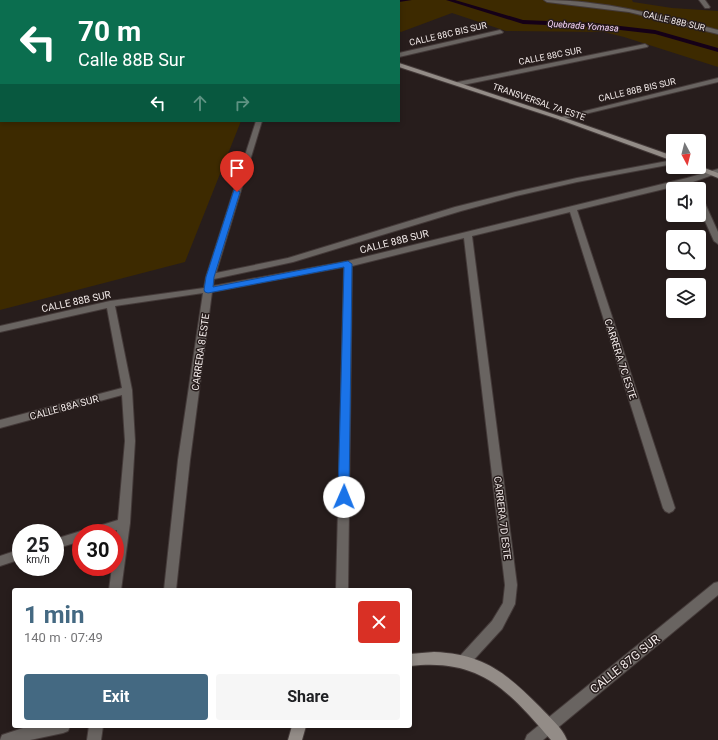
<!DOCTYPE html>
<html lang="en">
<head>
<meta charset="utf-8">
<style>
	body { margin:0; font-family:Roboto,sans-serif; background:#f6f6f6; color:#202124; height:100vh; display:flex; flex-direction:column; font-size:15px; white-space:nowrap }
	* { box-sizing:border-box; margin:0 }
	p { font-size:13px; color:#757577 }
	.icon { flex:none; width:22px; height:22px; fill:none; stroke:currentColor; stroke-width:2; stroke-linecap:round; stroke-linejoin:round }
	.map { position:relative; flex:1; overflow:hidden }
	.details { position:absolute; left:12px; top:588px; width:400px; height:140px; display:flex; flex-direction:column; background:#fff; border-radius:4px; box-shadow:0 2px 6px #0003 }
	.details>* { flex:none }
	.guide { position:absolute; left:0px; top:0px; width:400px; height:122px; box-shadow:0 2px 6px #0003; background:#0b6e4f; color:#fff; overflow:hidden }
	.needle { width:26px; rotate:173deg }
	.fabs { position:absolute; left:666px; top:134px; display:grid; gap:8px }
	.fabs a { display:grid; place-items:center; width:40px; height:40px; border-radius:4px; background:#fff; box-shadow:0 2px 6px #0003; font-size:20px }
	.speed { position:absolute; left:12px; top:524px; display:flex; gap:8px; font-size:20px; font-weight:700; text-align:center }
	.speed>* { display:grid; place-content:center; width:52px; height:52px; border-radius:50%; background:#fff; box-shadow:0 2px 6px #0003; line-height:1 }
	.speed small { font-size:10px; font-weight:400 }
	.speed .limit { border:6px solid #d22; background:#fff; color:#111 }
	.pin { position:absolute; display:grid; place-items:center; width:34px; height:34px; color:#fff; margin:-41px -17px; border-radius:50% 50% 50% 0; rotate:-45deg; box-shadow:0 0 4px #0007 }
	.pin .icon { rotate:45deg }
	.me { position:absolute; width:44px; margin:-22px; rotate:1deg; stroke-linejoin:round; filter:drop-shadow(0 0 3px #0008) }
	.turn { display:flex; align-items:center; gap:14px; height:84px; padding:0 12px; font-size:18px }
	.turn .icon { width:52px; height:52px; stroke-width:2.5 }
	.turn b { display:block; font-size:28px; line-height:34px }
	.lanes { display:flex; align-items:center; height:38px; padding:0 12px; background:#0003; justify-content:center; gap:20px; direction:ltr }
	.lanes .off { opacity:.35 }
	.round { display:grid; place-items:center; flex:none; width:42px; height:42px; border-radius:4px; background:#f6f6f6 }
	.summary { display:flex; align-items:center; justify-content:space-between; height:68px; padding:0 12px }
	h1 { font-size:24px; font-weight:700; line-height:30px; color:#446982 }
	.button { display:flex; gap:8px; margin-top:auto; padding:8px 12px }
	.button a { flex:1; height:46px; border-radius:4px; background:#446982; color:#fff; font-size:16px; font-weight:700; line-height:46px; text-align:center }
	.button a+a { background:#f6f6f6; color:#202124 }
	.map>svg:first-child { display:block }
	.green { fill:#3d2a00 }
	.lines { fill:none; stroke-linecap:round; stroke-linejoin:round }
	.stream { fill:#150017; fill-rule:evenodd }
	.lane-casing { stroke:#443a39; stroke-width:2 }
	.street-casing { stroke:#443a39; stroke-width:2 }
	.secondary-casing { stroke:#443a39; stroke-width:2 }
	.lane { fill:#696461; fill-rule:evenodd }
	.street { fill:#696461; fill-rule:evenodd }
	.secondary { fill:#938c87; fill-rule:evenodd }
	.route { fill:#1a73e8; stroke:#114b97 }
	.labels { text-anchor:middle; stroke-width:3; stroke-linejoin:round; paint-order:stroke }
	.far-street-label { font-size:9px; fill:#f3ebea; stroke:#271d1c }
	.far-water-label { font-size:9px; font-style:italic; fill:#f8d5f9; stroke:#271d1c }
	.street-label { font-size:10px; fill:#f3ebea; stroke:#271d1c }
	.near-street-label { font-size:12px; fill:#f3ebea; stroke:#271d1c }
</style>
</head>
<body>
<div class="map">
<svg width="718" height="740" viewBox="0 0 718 740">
	<rect width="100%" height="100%" fill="#271d1c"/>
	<path class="green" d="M303,0H632L633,2L672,8L718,11V67L624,37L604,32L506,31L452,13L401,32L399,31V1Z
		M0,34L1,121H241L185,262L0,310Z"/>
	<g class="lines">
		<path class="stream" d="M367,0H375L376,1H368Z
			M379,0H412L399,2L378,1Z
			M446,0H455L523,20L594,23L655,30L718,48V52L655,34L594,27L523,24Z"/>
		<defs>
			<path id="lane" d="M718,582V595L543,740H525L527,735L714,583Z"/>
			<path id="street" d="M73,0H89L72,1Z
				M97,0H103V1H97Z
				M196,0H203L204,1H197Z
				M544,0C604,0 661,16 718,30V34L629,12L547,2Z
				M699,0H705L710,7L709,8H705Z
				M0,6H1V10H0Z
				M500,30L503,32L502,33L399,57V53Z
				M645,44L648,46L647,47L458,86L455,84L458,82Z
				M718,78V82L560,120L557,118Z
				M256,121H262L216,273L288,258L455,207L515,192L577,178L673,160V164L577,182L516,196L461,211L293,262L214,279L213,286L348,261L687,178L718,169V173L693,182L577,210L675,508L673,511L669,513L665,511L663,508L570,212L472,236L517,585L515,604L502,629L469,665L464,667L459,665L457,661L459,657L492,621L503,603L505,585L464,238L352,266L348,590H336L344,267L212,292L190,460L176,590H164L178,460L203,293L115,306L132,390L135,441L130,523L121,590H109L112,567H115V545L117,530L107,533H81V541L55,549V539L81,531L84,532L86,530L118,520L125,441L122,395L0,428V420L122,388L107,308L0,332V326L110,301L204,288L206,277Z
				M699,197L703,199L718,232V244L714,241L699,208Z
				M21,549V559L0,566V556Z
				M29,726H70L68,731L63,733L30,740H0L2,735Z
				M89,726H103L101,740H87Z"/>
			<path id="secondary" d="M282,0H288V1H282Z
				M399,63L562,117L673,156V161L558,119L399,67Z
				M699,166L718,173V178L691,167Z
				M434,652C484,654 506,673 540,707C549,717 562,727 567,740H551C508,690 480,658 410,666V654Z
				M292,726H306L302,740H288Z"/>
		</defs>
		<use href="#lane" class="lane-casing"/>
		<use href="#street" class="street-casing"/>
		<use href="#secondary" class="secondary-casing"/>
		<use href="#lane" class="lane"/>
		<use href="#street" class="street"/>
		<use href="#secondary" class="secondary"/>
	</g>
	<path class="route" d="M234,190H237L240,192L214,277L213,287L348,261L352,264L349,497L347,500L344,501L340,500L338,497L344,267L208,293L205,292L204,290L206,277Z"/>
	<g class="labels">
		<g class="far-street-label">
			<text transform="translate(674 21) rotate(13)" y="3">CALLE 88B SUR</text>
			<text transform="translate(448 34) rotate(-13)" y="3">CALLE 88C BIS SUR</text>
			<text transform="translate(550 56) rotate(-11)" y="3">CALLE 88C SUR</text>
			<text transform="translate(637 90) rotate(-13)" y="3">CALLE 88B BIS SUR</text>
			<text transform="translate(539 102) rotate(19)" y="3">TRANSVERSAL 7A ESTE</text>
		</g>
		<g class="far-water-label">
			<text transform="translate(583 26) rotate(4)" y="3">Quebrada Yomasa</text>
		</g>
		<g class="street-label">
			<text transform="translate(394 241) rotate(-14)" y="4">CALLE 88B SUR</text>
			<text transform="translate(76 301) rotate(-12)" y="4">CALLE 88B SUR</text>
			<text transform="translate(200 352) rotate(-82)" y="4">CARRERA 8 ESTE</text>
			<text transform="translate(621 359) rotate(72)" y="4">CARRERA 7C ESTE</text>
			<text transform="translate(64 407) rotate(-15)" y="4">CALLE 88A SUR</text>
			<text transform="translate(503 518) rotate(83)" y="4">CARRERA 7D ESTE</text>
		</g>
		<g class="near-street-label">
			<text transform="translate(625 664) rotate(-39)" y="4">CALLE 87G SUR</text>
		</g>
	</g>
</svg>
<div class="fabs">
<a><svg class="needle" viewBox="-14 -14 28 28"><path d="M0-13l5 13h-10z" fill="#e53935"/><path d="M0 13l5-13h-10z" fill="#757577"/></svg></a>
<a><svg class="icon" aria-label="sound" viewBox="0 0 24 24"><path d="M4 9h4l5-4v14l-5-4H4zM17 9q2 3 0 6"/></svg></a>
<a><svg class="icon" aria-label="search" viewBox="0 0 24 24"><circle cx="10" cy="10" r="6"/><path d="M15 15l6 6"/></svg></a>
<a><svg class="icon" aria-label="layers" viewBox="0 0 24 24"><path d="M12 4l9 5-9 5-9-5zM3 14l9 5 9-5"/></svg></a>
</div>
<div class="speed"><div>25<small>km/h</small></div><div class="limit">30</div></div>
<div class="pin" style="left:237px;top:192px;background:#d93025"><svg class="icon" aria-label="arrive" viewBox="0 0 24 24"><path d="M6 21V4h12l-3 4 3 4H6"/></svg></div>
<svg class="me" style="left:344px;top:497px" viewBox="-20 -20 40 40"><circle r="19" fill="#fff"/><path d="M0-13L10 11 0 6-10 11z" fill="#1a73e8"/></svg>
<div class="guide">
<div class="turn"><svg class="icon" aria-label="left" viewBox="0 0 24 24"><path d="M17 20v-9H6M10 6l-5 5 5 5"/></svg><div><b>70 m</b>Calle 88B Sur</div></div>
<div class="lanes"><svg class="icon" aria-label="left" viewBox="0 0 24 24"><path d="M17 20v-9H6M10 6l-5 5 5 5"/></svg><svg class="icon off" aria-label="ahead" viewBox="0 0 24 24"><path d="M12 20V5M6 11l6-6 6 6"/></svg><svg class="icon off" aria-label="right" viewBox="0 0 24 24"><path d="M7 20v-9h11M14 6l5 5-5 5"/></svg></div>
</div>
<section class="details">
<div class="summary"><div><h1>1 min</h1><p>140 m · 07:49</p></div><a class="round" style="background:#d93025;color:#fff"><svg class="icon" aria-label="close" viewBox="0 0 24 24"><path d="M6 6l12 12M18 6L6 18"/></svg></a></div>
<div class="button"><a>Exit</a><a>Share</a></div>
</section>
</div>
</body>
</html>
